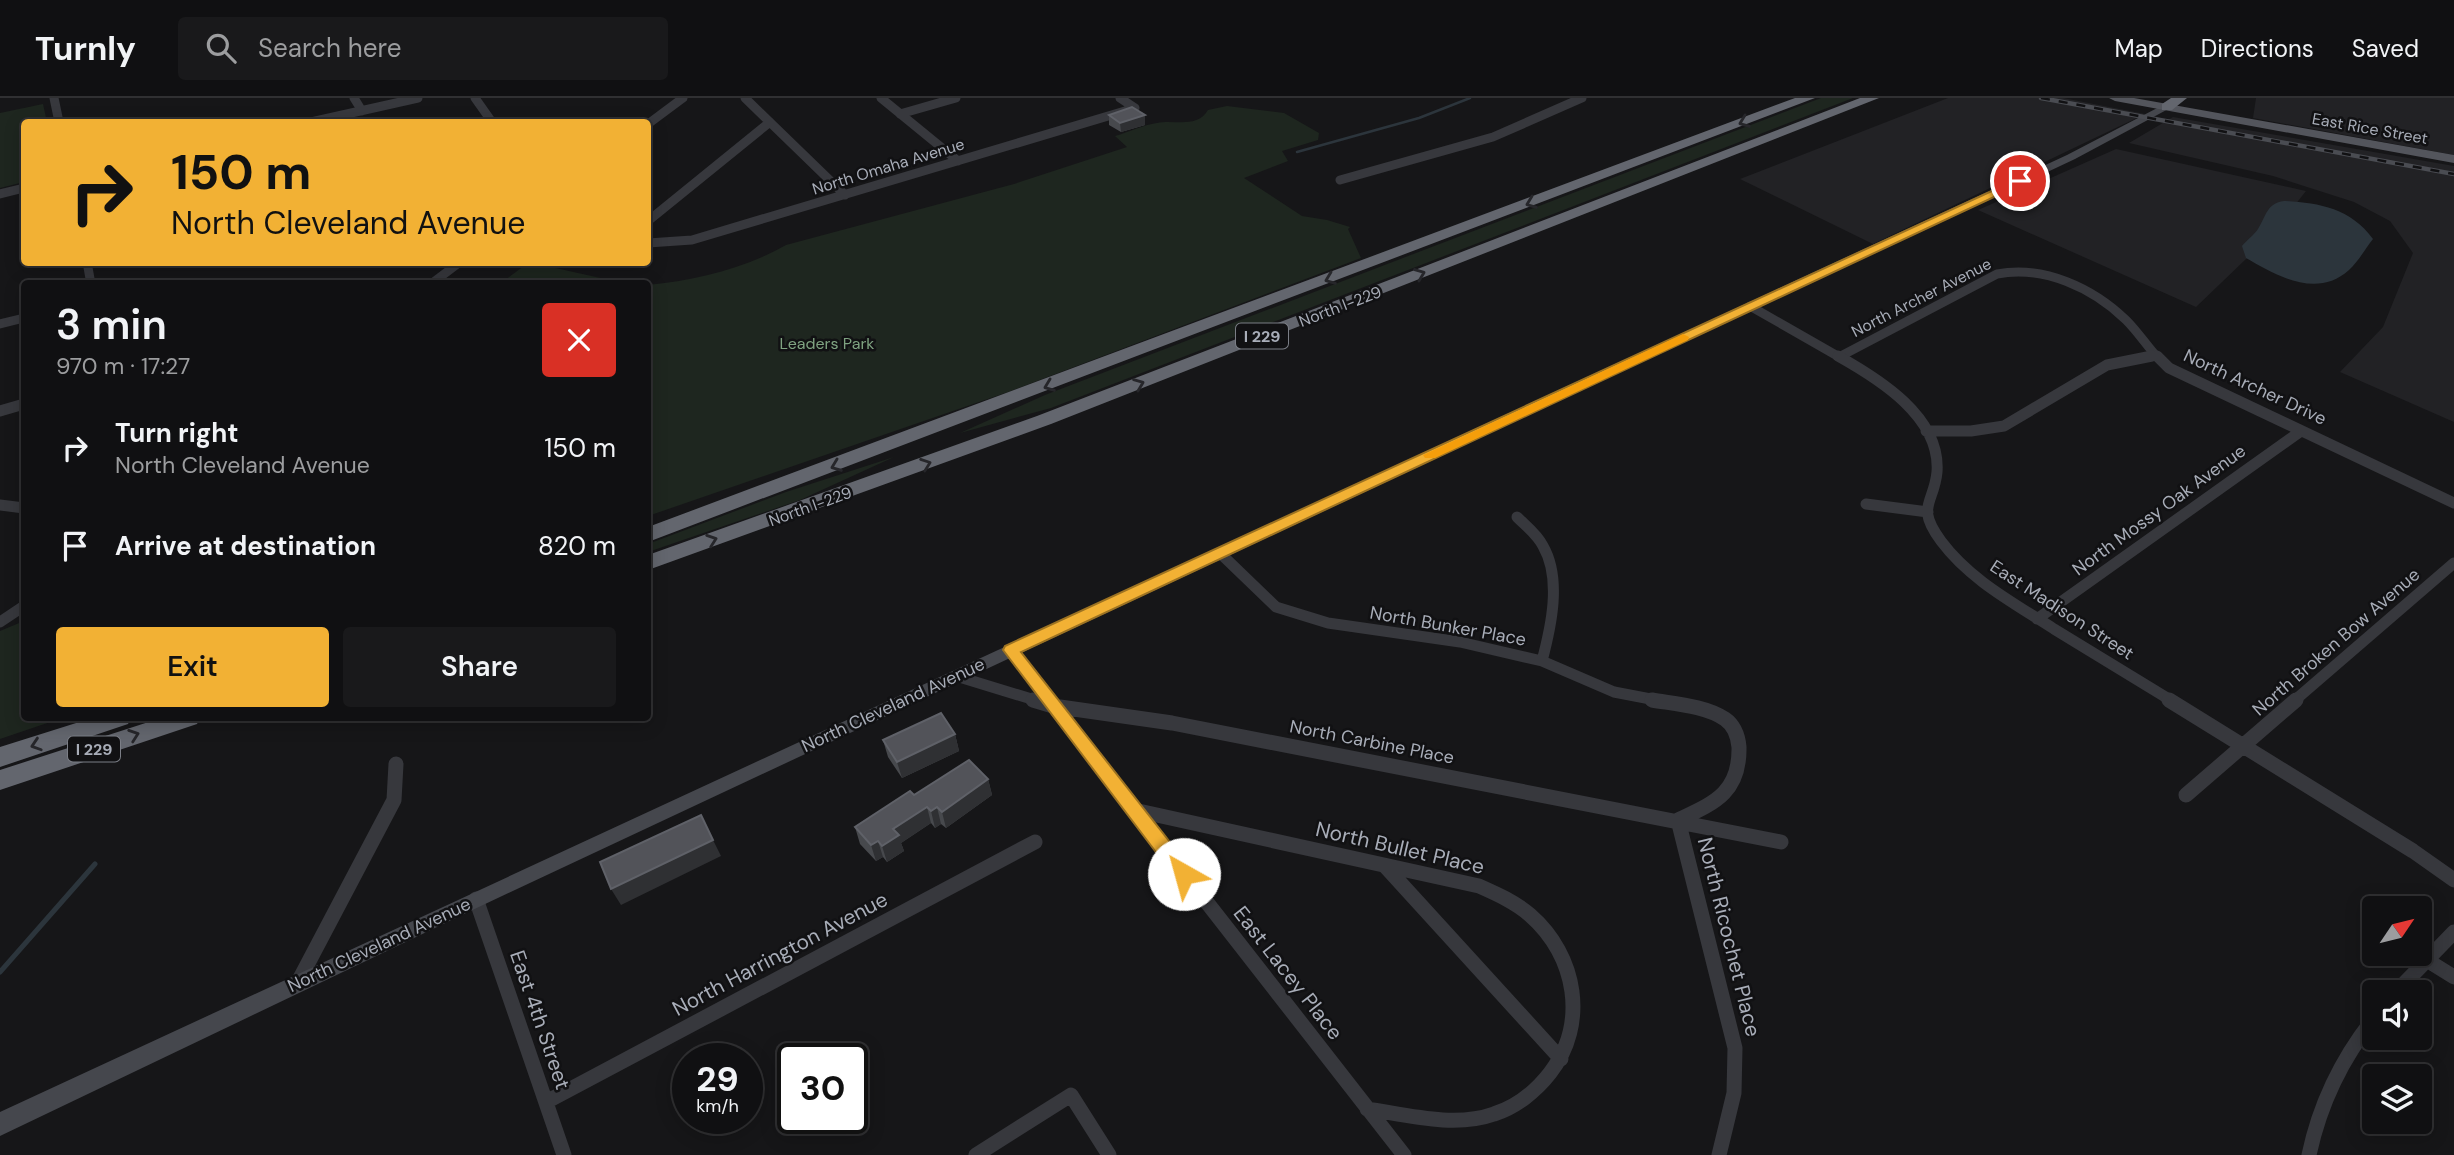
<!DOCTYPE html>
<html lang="en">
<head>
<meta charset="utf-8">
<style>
	body { margin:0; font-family:"DM Sans",sans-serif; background:#19191b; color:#f1f3f6; height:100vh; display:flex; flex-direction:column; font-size:26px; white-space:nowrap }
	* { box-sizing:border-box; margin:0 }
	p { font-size:23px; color:#9c9d9f }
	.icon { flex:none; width:38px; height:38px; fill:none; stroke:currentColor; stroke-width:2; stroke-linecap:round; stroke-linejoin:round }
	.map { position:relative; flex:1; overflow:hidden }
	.drawer { position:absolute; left:21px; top:182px; width:630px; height:441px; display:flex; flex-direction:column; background:#101012; border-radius:7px; box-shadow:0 4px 18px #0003,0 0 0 2px #303032 }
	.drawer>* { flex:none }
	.banner { position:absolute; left:21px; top:21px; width:630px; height:147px; border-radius:7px; box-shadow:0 4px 18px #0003,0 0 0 2px #303032; background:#f2b134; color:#111; overflow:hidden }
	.needle { width:46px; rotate:55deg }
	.buttons { position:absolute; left:2362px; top:798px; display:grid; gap:14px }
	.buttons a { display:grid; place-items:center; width:70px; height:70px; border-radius:7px; background:#101012; box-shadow:0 4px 18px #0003,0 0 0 2px #303032; font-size:35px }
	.speed { position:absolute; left:672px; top:945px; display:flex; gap:14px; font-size:35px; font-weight:700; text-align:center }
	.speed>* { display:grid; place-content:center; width:91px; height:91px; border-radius:50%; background:#101012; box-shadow:0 4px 18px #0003,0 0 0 2px #303032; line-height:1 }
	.speed small { font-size:18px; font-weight:400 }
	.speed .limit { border:4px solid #111; border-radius:10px; background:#fff; color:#111 }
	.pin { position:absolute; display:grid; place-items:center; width:60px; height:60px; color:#fff; margin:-30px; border:4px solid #fff; border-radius:50%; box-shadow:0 2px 7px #0007 }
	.me { position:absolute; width:77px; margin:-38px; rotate:322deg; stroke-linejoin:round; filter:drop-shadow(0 0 5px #0008) }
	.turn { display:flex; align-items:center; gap:24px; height:147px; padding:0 35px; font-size:32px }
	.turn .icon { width:91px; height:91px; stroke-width:2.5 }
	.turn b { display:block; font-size:49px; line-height:60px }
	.round { display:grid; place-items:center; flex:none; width:74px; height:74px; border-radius:7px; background:#19191b }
	.summary { display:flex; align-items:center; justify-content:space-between; height:119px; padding:0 35px }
	h1 { font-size:42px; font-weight:600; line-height:52px }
	.primary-button { display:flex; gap:14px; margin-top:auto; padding:14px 35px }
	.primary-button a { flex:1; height:80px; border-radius:7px; background:#f2b134; color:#111; font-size:28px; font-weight:600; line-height:80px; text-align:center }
	.primary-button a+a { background:#19191b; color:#f1f3f6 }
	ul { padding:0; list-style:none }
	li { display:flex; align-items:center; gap:21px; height:98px; padding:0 35px }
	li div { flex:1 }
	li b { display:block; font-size:26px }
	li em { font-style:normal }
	header { display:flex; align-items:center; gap:42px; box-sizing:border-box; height:98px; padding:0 35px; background:#101012; border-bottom:2px solid #303032 }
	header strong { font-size:33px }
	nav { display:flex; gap:38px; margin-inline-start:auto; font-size:24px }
	.search { width:490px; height:63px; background:#19191b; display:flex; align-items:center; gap:18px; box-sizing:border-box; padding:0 24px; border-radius:7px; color:#9c9d9f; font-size:26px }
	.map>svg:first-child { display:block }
	.built { fill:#222225 }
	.green { fill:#1e261f }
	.water { fill:#2c353c }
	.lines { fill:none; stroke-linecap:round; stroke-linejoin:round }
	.stream-far1 { stroke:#2c353c; stroke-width:2.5 }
	.stream { stroke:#2c353c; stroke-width:5 }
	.street-far2 { stroke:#37383d; stroke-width:9 }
	.street-far1 { stroke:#37383d; stroke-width:11 }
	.street { stroke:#37383d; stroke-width:15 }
	.secondary { fill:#45474d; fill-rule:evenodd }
	.primary { fill:#53555c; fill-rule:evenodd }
	.highway { fill:#63666e; fill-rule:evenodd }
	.rail-casing { stroke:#4a4c52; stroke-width:4.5 }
	.rail { stroke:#111113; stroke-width:2.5; stroke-dasharray:9; stroke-linecap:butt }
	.wall { fill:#47494d }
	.shaded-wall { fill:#2f3033 }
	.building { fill:#525359; stroke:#5f6168; stroke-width:2 }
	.oneway { stroke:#26262a }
	.route { fill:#f2b134; stroke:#9d7322; stroke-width:2 }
	.slow { fill:#f59e0b }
	.labels { text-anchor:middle; stroke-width:5; stroke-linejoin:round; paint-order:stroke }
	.far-street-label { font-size:16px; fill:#a8adb8; stroke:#111113 }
	.shield { fill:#111113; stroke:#7b7e86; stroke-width:2 }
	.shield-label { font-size:16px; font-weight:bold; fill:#a8adb8 }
	.far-park-label { font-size:16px; fill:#7fa381; stroke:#111113 }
	.street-label { font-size:18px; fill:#a8adb8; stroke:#111113 }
	.near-street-label { font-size:21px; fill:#a8adb8; stroke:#111113 }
</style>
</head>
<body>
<header>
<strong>Turnly</strong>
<div class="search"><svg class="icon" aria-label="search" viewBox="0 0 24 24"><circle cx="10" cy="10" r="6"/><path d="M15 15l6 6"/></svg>Search here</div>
<nav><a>Map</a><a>Directions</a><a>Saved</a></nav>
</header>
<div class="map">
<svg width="2454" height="1057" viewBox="0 0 2454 1057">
	<rect width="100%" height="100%" fill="#161618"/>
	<path class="built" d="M1948,0H2063L2145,16L1873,146L1740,81Z
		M2256,0H2454V57L2253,20Z
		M2173,19L2454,68V324L2340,274L2383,229L2413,155L2390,123L2354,104L2273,78L2129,45Z
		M2116,51L2306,93L2271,137L2196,209L1978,112Z"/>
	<path class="green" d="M1821,0H1853L1051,310L960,335L1045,297Z
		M43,6L47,24H24V84L0,90V15Z
		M1227,8L1284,15L1319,35L1318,42L1282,53L1288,63L1244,80L1302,118L1327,122L1350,129L1348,131L1361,160L1008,294L648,418V187C695,182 744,171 786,147L1014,86L1127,49L1115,38C1129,34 1143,27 1157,25C1174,21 1197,31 1208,12Z
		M528,165C562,170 594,180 628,185H501Z
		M894,359L800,402L648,454V446L786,394Z
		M24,523V620H62L0,641V533Z"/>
	<path class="water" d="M2284,103C2319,105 2350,110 2373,141C2365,151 2358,164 2349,172C2317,201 2277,178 2246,160L2242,148C2247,142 2254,137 2258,131C2266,118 2267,105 2284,103Z"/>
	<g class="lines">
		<path class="stream-far1" d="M1297,54L1419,20L1470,0"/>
		<path class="stream" d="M0,874L95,766"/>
		<path class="street-far2" d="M54,0L59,24
			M354,0L362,13
			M475,0L492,24
			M745,0L845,97
			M881,0L958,63
			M1120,0L1135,10
			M900,16L956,0
			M311,24L418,0
			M648,26L683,0
			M1340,82L1493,39L1582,0
			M0,96L24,90
			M648,123L770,24
			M648,145L692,142L1135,10
			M87,164L91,186
			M431,186L460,164
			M1750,208L1841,260
			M0,226L24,220
			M1839,259L1997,176C2044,167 2093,190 2126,222C2138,234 2147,248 2158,260
			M2142,260L2154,258"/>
		<path class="street-far1" d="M1838,258C1879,281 1941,319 1937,374C1934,406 1915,408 1941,443C1970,482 2014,505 2054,531C2094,555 2133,579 2172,603
			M2157,258L2169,270L2454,405
			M0,313L24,306
			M1926,333H1971L2004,328L2107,267L2152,258
			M1866,406L1928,414
			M0,407L24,410
			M1517,419C1526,428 1537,436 1543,448C1562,481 1551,529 1542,563
			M1220,455L1276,509L1328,525L1460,544L1542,563L1614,594L1661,603
			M2037,521L2301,333
			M0,524L24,508
			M1011,553L1050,603
			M956,578L1038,603
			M2294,603L2454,465"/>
		<path class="street" d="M1033,602L1053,608L1172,625L1781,744
			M1049,602L1404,1057
			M1652,602C1676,606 1706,608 1725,621C1735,628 1738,638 1739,649C1740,695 1714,705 1678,722L1735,950L1734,995L1719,1057
			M2169,602L2413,753L2454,782
			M2186,697L2296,602
			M1134,712L1479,788C1497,796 1515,804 1530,817C1577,858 1588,926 1550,975C1536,993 1516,1009 1494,1016C1455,1030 1407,1017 1367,1011
			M1385,768L1561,961
			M476,801L564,1057
			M2425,861L2454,879
			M297,886L394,702L396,666
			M2396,894L2454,834
			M546,1004L1035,744
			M976,1057L1071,997L1109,1057
			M2309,1057C2320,1005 2342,960 2375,919"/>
		<path class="secondary" d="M2163,7L2172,9L2075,61L483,807L0,1038V1014L2067,57Z"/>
		<path class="primary" d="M2109,0H2134L2454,57V65L2115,3Z"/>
		<path class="highway" d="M1795,0H1815L648,444V429Z
			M1860,0H1879L1051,326L648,472V457L1037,318Z
			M2171,0H2187L2172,12H2162V6Z
			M92,620H131L128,626L0,669V649Z
			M161,620H200L197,626L0,692V672Z"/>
		<defs>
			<path id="rail" d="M2041,0L2454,76"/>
		</defs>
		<use href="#rail" class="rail-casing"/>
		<use href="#rail" class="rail"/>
	</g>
	<path class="wall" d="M1109,17H1145V27L1121,34L1109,27Z
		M955,636L959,653L902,680L888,659L883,642Z
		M988,681L992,697L946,730L941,726L935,730L931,725L901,745L904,753L887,764L883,759L876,763L860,746L855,729L914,697Z"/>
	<path class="shaded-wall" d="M1145,17V27L1121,34L1120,25Z
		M955,636L959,653L902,680L897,664Z
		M988,681L992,697L946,730L942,714Z
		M927,709L931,725L901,745L904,753L887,764L882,748L893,731Z
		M937,709L941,726L935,730L931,713Z
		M713,742L721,758L621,807L611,791Z
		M878,743L883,759L876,763L871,747Z"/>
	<path class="building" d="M1132,9L1145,17L1120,25L1109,17Z
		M941,615L955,636L897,664L883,642Z
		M969,662L988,681L942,714L937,709L931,713L927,709L893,731L899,737L882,748L878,743L871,747L855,729L910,693L914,697Z
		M701,717L713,742L611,791L600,764Z"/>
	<defs><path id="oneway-chevron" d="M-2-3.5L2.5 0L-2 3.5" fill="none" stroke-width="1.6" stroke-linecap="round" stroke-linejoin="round" transform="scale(1.75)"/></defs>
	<g class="oneway">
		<use href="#oneway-chevron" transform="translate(1744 24) rotate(159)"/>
		<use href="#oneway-chevron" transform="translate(1531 105) rotate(159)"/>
		<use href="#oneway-chevron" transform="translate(1420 176) rotate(-21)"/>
		<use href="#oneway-chevron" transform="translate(1330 181) rotate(159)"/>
		<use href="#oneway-chevron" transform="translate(1139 286) rotate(-21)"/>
		<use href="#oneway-chevron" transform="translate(1049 288) rotate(159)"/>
		<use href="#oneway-chevron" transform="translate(926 366) rotate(-20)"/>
		<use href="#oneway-chevron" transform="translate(836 368) rotate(159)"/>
		<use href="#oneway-chevron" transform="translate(712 442) rotate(-19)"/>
		<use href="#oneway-chevron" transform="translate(134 637) rotate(-19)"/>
		<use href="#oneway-chevron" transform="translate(36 647) rotate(162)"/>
	</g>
	<path class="route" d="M2020,80L2025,83L2024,85L1021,554L1191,771L1193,776L1191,782L1184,784L1177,782L1003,552L1005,548Z"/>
	<path class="slow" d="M1683,236L1689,239L1688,242L1435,360H1425L1423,357Z"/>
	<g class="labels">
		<g class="far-street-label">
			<text transform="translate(2370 30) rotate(10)" y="6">East Rice Street</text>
			<text transform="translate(888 68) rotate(-17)" y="6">North Omaha Avenue</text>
			<text transform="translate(1921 199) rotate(-27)" y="6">North Archer Avenue</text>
			<text transform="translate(1340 208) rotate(-21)" y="6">North I-229</text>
			<text transform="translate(810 408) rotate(-20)" y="6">North I-229</text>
		</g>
		<g class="shield">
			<rect x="1236" y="225.5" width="52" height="25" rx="5"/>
			<rect x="68" y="638.5" width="52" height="25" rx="5"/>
		</g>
		<g class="shield-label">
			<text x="1262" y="244">I 229</text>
			<text x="94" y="657">I 229</text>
		</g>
		<g class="far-park-label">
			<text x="827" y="251">Leaders Park</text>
		</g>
		<g class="street-label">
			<text transform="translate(2255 289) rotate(25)" y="6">North Archer Drive</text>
			<text transform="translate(2159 412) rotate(-36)" y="6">North Mossy Oak Avenue</text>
			<text transform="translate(2062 512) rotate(33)" y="6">East Madison Street</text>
			<text transform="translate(1448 528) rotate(10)" y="6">North Bunker Place</text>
			<text transform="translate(2336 544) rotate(-41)" y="6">North Broken Bow Avenue</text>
			<text transform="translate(893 607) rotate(-25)" y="6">North Cleveland Avenue</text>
			<text transform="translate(1372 644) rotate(11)" y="6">North Carbine Place</text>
			<text transform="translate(379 847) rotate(-25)" y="6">North Cleveland Avenue</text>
		</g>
		<g class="near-street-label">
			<text transform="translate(1400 750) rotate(13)" y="7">North Bullet Place</text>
			<text transform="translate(1729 839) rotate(76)" y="7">North Ricochet Place</text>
			<text transform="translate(780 856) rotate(-28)" y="7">North Harrington Avenue</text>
			<text transform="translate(1288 875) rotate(52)" y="7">East Lacey Place</text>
			<text transform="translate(540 922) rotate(71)" y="7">East 4th Street</text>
		</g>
	</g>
</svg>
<div class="buttons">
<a><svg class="needle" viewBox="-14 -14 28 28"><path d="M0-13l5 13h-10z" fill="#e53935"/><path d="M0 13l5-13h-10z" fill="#9c9d9f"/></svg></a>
<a><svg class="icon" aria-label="sound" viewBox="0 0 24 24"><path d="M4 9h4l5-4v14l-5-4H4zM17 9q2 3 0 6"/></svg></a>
<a><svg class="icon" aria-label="layers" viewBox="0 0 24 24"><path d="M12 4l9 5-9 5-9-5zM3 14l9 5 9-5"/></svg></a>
</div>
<div class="speed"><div>29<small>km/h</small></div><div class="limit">30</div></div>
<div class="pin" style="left:2020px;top:83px;background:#d93025"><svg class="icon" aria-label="arrive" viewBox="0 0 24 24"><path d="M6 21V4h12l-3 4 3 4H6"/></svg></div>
<svg class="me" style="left:1184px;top:776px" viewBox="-20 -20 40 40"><circle r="19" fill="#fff"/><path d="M0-13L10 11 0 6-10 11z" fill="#f2b134"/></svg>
<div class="banner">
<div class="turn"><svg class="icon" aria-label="right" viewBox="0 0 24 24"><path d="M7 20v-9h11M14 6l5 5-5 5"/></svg><div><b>150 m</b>North Cleveland Avenue</div></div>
</div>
<section class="drawer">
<div class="summary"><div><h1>3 min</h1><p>970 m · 17:27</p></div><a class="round" style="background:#d93025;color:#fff"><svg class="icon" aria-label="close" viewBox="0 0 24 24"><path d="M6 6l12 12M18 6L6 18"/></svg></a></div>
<ul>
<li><svg class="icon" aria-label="right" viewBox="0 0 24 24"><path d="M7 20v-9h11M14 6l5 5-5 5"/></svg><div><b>Turn right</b><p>North Cleveland Avenue</p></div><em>150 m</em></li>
<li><svg class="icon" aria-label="arrive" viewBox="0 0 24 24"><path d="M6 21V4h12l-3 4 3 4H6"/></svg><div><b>Arrive at destination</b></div><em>820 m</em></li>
</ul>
<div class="primary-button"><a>Exit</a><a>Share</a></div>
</section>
</div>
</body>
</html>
